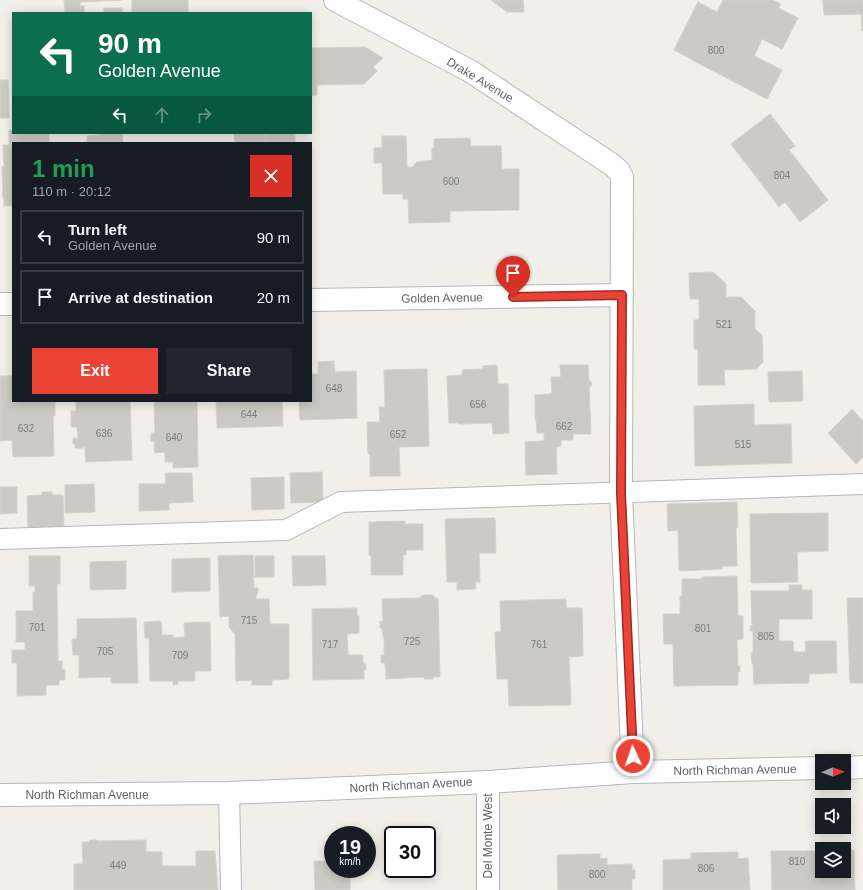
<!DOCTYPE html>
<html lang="en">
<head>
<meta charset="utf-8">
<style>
	body { margin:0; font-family:Arial,sans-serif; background:#20242c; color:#f1f3f6; height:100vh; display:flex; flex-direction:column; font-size:15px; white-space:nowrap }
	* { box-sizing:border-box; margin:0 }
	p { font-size:13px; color:#9ea1a6 }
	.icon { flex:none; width:22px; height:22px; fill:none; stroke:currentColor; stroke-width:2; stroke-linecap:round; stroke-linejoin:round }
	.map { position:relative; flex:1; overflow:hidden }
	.sheet { position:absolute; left:12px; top:142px; width:300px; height:260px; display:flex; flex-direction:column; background:#171b24; border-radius:0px; box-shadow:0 2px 10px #0003 }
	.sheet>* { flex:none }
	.hud { position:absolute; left:12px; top:12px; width:300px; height:122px; border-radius:0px; box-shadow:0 2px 10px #0003; background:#0b6e4f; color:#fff; overflow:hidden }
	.needle { width:26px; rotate:89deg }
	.tools { position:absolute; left:815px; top:754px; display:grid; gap:8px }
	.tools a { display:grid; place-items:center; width:36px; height:36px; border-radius:0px; background:#171b24; box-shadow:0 2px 10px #0003; font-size:20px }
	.speed { position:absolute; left:324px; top:826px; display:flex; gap:8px; font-size:20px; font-weight:700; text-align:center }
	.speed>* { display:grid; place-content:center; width:52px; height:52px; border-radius:50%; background:#171b24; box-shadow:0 2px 10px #0003; line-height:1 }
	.speed small { font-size:10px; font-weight:400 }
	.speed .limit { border:2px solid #111; border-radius:6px; background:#fff; color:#111 }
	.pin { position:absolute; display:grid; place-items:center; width:34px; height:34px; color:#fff; margin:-41px -17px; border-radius:50% 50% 50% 0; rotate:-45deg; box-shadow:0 0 4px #0007 }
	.pin .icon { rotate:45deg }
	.me { position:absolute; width:44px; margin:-22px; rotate:357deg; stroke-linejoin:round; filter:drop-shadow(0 0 3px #0008) }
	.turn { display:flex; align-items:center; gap:14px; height:84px; padding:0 20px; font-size:18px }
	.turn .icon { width:52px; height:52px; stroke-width:2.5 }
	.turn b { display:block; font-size:28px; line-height:34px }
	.lanes { display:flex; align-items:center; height:38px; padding:0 20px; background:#0003; justify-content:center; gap:20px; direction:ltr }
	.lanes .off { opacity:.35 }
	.round { display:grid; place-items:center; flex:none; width:42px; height:42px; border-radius:0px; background:#20242c }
	.overview { display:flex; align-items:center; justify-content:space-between; height:68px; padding:0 20px }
	h1 { font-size:24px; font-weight:800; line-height:30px; color:#1e9e55 }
	.cta { display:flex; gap:8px; margin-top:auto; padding:8px 20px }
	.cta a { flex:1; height:46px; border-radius:0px; background:#ea4335; color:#fff; font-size:16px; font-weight:800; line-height:46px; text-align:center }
	.cta a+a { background:#20242c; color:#f1f3f6 }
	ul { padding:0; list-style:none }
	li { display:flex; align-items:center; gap:12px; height:54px; margin:0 8px 6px; padding:0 12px; border:2px solid #363941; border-radius:0px }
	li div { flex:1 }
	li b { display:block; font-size:15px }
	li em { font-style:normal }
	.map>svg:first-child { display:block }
	.building { fill:#cccac5; stroke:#d6d1c6 }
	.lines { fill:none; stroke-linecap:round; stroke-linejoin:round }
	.service-casing { stroke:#b5b8bc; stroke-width:22 }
	.minor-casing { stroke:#b5b8bc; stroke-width:24 }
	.tertiary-casing { stroke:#b5b8bc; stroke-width:24 }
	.service { stroke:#fff; stroke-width:20 }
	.minor { stroke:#fff; stroke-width:22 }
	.tertiary { stroke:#fff; stroke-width:22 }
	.route-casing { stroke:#982c22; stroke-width:10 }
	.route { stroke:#ea4335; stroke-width:7 }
	.labels { text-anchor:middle; stroke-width:4; stroke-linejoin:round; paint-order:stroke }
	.number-label { font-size:10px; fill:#7a7d7f }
	.street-label { font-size:12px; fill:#5f6368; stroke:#fff }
</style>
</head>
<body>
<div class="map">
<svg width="863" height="890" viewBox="0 0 863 890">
	<rect width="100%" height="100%" fill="#f1efe8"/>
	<path class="building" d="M64,0H122L80,2V6H84V13H65Z
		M132,0H188V13H132Z
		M491,0H523L524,12H507Z
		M723,0H773L781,4L778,8L798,18L782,49L762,39L754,56L782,70L767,99L692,60H693L674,50L698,2L717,12Z
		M823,0H863V30L862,31L861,14L824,15Z
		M104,8H122V13H104Z
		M365,47L383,58L373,67L377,71L364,84L317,85V95L311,96V48Z
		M0,80H8L9,118H0Z
		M770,114L795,146L789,150L828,200L800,222L785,202L779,207L731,144Z
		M9,130H13V133H49V143H13V205L4,206V199H3L2,167H4L3,145H9Z
		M100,133H122L123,143H87V136L100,135Z
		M234,133H265L266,143H235Z
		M266,133H295V143H266Z
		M382,136H406L407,167H412L417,162L432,160V148H434V139L470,138L471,146H501L502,169H519V210L450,211V222L409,223L408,199H403V194H383L382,163H374V148H382Z
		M713,272L726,284V297H741L755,311V329L762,335L763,362L756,369L724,370L725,385H698V349H694V320H699V299H690L689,273Z
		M334,361L335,372L356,371L357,418L300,420L299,401H311V374H318V362Z
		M497,365L498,384H508L509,433L493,434L492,423L459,424L458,423H449L447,376L462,375V370L483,369V366Z
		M560,365H588L589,381H591L592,386H589L591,434H573V440H561V446L556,447L557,474L526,475L525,442L544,441V433H537L536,419H535V395L549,394L552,393L551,377H561Z
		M427,369L429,446L399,447L400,476H370V454H368L367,422H380L379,407H385L384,370Z
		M802,371L803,401L769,402L768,372Z
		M0,376H13V401H55V416H53L54,456L13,457L12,440L0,441Z
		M76,401H130L132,460L86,462L85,447H83V448H75V444H73V438H78L77,427H71V411H76Z
		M154,401H197L198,467L173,468V462H165V452L155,453L154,441H151V433H155Z
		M216,401H282L283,426L217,428Z
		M754,404V425L791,424L792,463L695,466L694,406Z
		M852,409L863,421V457L856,464L828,433Z
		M322,472L323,502L291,503L290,473Z
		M165,473H192L193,502L169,503V510L139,511V484H166Z
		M284,477V509L252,510L251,478Z
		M94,484L95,512L65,513V485Z
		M0,487H17V513L0,514Z
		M42,492H52V495H63L64,526L28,528L27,496L42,495Z
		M737,502L738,527L736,528L737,566H722V569L679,571L678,530L668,531L667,504Z
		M828,513V551L797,552L798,582L751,583L750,514Z
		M495,518L496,553H479L480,582H475L476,589L457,590V582H447L445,519Z
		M405,521V524H423V550H406V555H403V575H371V556L369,555V522Z
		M253,555L254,588H258V592L255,599H269L270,624H289V679L272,680V685H252V680L236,681L235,634L229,627V616L220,617L218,556Z
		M29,556H60V584H57L58,661H62V669H65V680H59V685H46V695L17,696V663H12V650H25V642H16V611H36H33V592H35V586H29Z
		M255,556H274V577H255Z
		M292,556H325L326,585L293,586Z
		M210,558V591L172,592V559Z
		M126,561V589L90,590V562Z
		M737,576L738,616H743V639L737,640L738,666H740V672H738V685L674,686L673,644H664L663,614H680V596H682V579H702V577Z
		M789,585H802V590H812V619H779V641H793L794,652H806L805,641H836L837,673L809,674V683L754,684L753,663L752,664L751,653H753V631H750V626H752L751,591H789Z
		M423,595H433L435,598H438L440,677H433V679H424V677L386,679L385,663H381V655H384V636H383L382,628H380V621H383L382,599L420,598Z
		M847,598H863V683H850Z
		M566,599V608H582L583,656L569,657L571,705L509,706L508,679H497L495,632H501L500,601Z
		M357,608V616H359V633L347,634L348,655H363V664H366V670H364V679L313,680L312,609Z
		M136,618L138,683H111V677L79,678V655H73L72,639H77V619Z
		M161,621L162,635H173V638L185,637L184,623L210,622L211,671H195V681H178V684L173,685V681H150L149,638H145L144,622Z
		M90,840H97L98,841L146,840V852H162V866H196V851H215L218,890H74V864H83L82,842H89Z
		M844,850H854L855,890H772L771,851H822V871H844Z
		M738,852V859L748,858L750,890H663V860L691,859V853Z
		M600,854V859L607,858V865L632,864V870H635V879H632V890H558L557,855Z
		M314,861H333V869H350V890H315Z"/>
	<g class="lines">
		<defs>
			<path id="service" d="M0,539L286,530L341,502L863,484
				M229,793L231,890"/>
			<path id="minor" d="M335,0L470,71L611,164L619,171L622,177L621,493L633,772
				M311,300L622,295
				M0,304H13
				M488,782V890"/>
			<path id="tertiary" d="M844,768L863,767
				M0,795L229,793L488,782L633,772L822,768"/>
		</defs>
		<use href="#service" class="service-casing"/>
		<use href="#minor" class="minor-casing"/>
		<use href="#tertiary" class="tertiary-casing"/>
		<use href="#service" class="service"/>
		<use href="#minor" class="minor"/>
		<use href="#tertiary" class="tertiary"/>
	</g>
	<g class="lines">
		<defs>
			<path id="route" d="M513,297L622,295L621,493L633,756"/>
		</defs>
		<use href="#route" class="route-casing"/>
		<use href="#route" class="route"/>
	</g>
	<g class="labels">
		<g class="number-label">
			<text x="716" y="54">800</text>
			<text x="782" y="179">804</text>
			<text x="451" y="185">600</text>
			<text x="724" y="328">521</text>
			<text x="334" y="392">648</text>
			<text x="478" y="408">656</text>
			<text x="249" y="418">644</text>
			<text x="564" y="430">662</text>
			<text x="26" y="432">632</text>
			<text x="104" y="437">636</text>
			<text x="398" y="438">652</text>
			<text x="174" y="441">640</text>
			<text x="743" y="448">515</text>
			<text x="249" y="624">715</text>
			<text x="37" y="631">701</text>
			<text x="703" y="632">801</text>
			<text x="766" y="640">805</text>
			<text x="412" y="645">725</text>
			<text x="330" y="648">717</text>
			<text x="539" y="648">761</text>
			<text x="105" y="655">705</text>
			<text x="180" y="659">709</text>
			<text x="797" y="865">810</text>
			<text x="118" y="869">449</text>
			<text x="706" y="872">806</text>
			<text x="597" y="878">800</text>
		</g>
		<g class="street-label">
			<text transform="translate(480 80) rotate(31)" y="4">Drake Avenue</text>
			<text transform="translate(442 298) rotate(-1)" y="4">Golden Avenue</text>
			<text transform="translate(735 770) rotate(-1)" y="4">North Richman Avenue</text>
			<text transform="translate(411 785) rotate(-3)" y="4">North Richman Avenue</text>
			<text x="87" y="799">North Richman Avenue</text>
			<text transform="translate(488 836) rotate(-90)" y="4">Del Monte West</text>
		</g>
	</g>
</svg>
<div class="tools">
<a><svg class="needle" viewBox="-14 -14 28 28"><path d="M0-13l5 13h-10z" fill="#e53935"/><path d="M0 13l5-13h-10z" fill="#9ea1a6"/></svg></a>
<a><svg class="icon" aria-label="sound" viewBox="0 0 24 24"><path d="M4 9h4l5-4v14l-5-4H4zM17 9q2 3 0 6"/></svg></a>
<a><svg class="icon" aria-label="layers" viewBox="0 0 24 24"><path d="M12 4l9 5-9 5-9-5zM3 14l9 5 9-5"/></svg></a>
</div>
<div class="speed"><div>19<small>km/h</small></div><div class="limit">30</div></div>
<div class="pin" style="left:513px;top:297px;background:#d93025"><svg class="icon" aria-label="arrive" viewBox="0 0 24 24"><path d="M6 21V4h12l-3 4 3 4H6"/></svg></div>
<svg class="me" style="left:633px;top:756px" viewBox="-20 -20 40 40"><circle r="17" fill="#ea4335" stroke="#fff" stroke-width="3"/><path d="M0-11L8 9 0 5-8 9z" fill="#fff"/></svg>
<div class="hud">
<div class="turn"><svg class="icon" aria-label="left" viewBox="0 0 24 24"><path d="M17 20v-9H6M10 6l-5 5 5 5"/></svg><div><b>90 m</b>Golden Avenue</div></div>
<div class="lanes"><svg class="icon" aria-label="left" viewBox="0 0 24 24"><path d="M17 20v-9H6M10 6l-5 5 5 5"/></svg><svg class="icon off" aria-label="ahead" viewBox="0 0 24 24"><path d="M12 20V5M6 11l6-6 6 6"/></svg><svg class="icon off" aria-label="right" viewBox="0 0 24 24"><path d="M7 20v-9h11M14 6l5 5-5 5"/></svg></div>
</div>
<section class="sheet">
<div class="overview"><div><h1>1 min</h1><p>110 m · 20:12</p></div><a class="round" style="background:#d93025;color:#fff"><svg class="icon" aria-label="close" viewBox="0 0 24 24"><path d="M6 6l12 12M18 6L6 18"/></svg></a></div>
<ul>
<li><svg class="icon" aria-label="left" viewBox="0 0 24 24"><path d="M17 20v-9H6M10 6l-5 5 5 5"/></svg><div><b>Turn left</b><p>Golden Avenue</p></div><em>90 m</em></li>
<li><svg class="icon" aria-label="arrive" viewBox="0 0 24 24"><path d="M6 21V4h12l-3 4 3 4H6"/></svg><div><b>Arrive at destination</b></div><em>20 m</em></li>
</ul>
<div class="cta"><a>Exit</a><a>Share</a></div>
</section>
</div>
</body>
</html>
